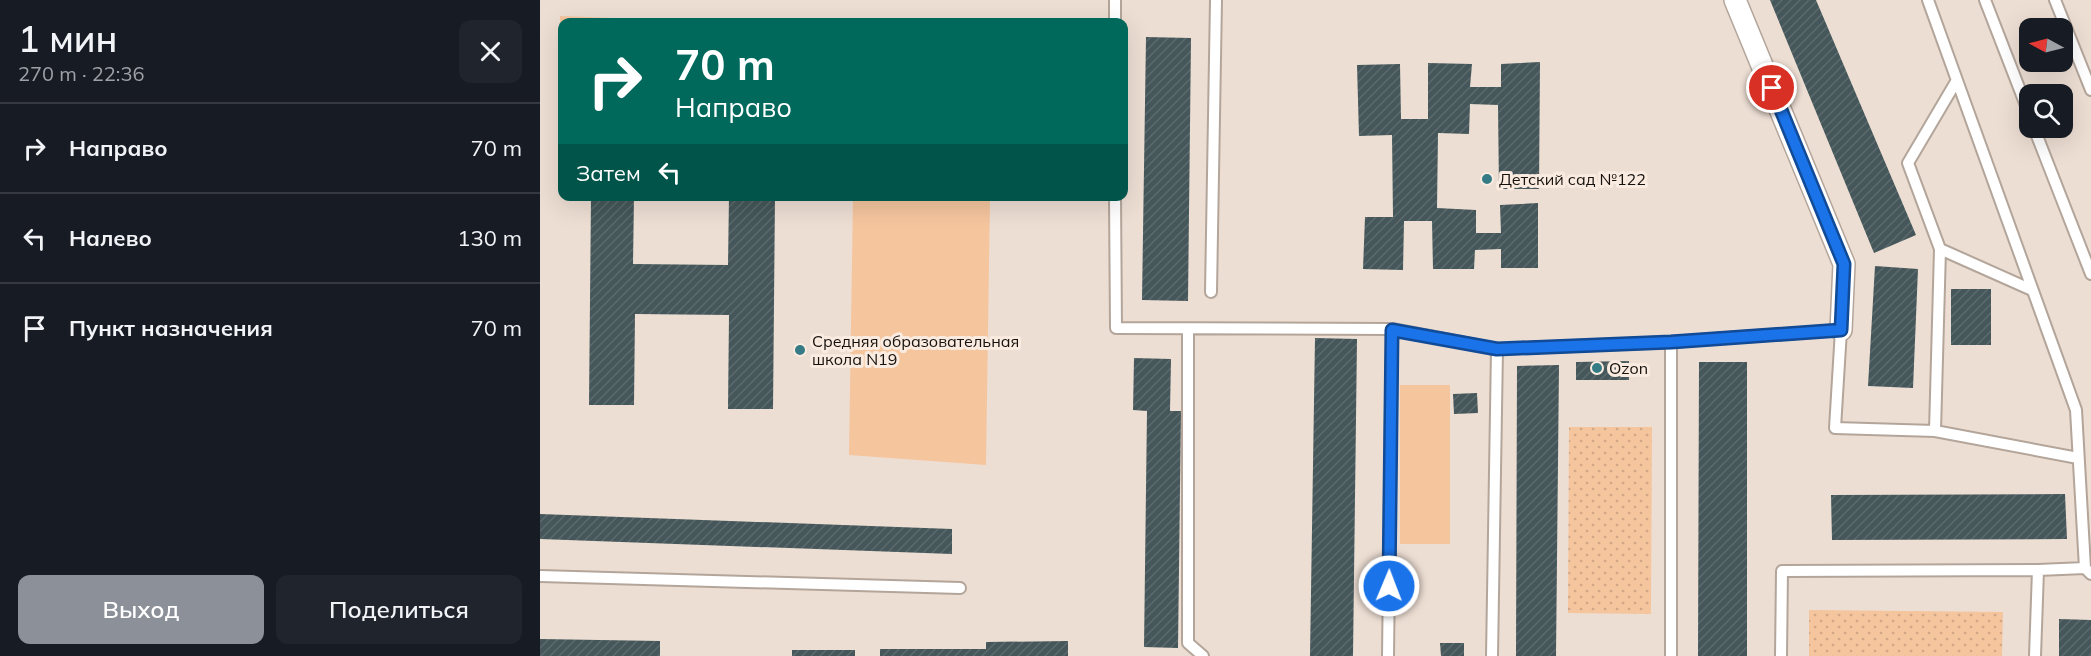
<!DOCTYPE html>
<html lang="ru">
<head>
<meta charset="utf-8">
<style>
	body { margin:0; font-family:Mulish,sans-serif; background:#20242c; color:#f1f3f6; height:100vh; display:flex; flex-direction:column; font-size:22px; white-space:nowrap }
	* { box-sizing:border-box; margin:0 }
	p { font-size:20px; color:#9ea1a6 }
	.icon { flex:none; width:33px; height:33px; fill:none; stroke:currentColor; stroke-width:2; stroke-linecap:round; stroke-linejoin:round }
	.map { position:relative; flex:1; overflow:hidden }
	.panel { display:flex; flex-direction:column; background:#171b24; width:540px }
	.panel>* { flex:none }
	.hud { position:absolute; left:18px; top:18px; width:570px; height:183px; border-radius:12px; box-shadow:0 6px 24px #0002; background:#00695c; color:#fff; overflow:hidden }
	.needle { width:39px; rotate:277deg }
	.buttons { position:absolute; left:1479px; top:18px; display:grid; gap:12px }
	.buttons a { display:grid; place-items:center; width:54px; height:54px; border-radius:12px; background:#171b24; box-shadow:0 6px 24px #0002; font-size:30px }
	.pin { position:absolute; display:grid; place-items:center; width:51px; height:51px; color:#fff; margin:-26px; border:3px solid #fff; border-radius:50%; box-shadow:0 2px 6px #0007 }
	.me { position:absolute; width:66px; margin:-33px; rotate:1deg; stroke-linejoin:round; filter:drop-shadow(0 0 4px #0008) }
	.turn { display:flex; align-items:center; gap:21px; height:126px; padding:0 18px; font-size:27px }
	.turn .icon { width:78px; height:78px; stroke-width:2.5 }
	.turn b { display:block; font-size:42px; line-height:51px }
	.then { display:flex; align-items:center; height:57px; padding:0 18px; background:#0003; gap:12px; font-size:22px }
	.round { display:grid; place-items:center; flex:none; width:63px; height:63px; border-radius:12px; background:#20242c }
	.overview { display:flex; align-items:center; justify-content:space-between; height:102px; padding:0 18px }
	h1 { font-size:36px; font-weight:600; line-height:45px }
	.button { display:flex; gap:12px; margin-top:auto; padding:12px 18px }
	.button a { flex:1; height:69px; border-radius:12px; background:#8c9099; color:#fff; font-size:24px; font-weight:600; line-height:69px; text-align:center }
	.button a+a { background:#20242c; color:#f1f3f6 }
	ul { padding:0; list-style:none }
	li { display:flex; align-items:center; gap:18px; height:90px; padding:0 18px; border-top:2px solid #363941 }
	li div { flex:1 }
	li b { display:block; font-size:22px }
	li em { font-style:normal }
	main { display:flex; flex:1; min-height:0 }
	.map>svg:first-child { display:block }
	.grass { fill:url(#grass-dots) }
	.garden { fill:#f5c59e }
	.building { fill:url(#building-hatch) }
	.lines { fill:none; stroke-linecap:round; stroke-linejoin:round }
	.lane-casing { stroke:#b3a59a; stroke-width:14 }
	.street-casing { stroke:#b3a59a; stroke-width:24 }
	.lane { stroke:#fff; stroke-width:10 }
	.street { stroke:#fff; stroke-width:21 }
	.route-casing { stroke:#114b97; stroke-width:15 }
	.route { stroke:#1a73e8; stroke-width:10 }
	.poi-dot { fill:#347b85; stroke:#faebe0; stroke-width:2 }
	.labels { text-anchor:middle; stroke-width:6; stroke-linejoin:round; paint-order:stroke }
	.poi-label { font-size:16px; fill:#16110d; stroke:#faebe0; text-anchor:start }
</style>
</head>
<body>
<main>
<section class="panel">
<div class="overview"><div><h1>1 мин</h1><p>270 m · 22:36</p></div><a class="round"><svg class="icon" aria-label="close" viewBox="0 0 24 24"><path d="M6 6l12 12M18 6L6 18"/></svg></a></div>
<ul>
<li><svg class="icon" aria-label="right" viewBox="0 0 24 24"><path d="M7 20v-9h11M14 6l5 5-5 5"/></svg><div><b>Направо</b></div><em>70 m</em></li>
<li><svg class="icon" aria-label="left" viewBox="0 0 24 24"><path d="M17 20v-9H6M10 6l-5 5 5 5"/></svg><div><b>Налево</b></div><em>130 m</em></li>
<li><svg class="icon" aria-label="arrive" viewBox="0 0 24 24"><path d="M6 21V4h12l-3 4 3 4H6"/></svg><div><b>Пункт назначения</b></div><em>70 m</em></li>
</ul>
<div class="button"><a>Выход</a><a>Поделиться</a></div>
</section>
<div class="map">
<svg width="1551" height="656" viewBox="0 0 1551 656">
	<defs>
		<pattern id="grass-dots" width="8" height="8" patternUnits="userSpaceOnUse" patternTransform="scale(1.5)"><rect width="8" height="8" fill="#f5c59e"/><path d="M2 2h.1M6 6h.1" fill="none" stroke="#d1a887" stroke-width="1.8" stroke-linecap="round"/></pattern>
		<pattern id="building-hatch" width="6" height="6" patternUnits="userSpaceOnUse" patternTransform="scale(1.5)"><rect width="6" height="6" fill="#45575a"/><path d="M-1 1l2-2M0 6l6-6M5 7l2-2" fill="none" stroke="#5c6a6c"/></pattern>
	</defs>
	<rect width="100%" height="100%" fill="#edded3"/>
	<path class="grass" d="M1029,427H1112L1111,614L1028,613Z
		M1269,610L1463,612L1462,656H1269Z"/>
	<path class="garden" d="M20,16L100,19V22H22V154Z
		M313,197H450L446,465L309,455Z
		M860,385H910V544H860Z"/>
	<path class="building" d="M1230,0H1276L1376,235L1334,253Z
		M606,37L651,38L648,301L602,300Z
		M1000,62L999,189H959L958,105L930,104L929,134L898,133L897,208L936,210V233H961L960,205L998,203V268H961V249L935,250L934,269H893L892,221H864L863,270L823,269L825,217H853L852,135L819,136L817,65L860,64L861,119H888V63L932,64L930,87H961V64Z
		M51,196H94L93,264L188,265L189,196H235L233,409H188L189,315L95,314L94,405H49Z
		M1335,266L1378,269L1373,388L1328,386Z
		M1411,289H1451V345H1411Z
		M775,338L817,339L813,656H770Z
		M594,358L631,359L630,411H641L638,648L604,647L607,411L593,410Z
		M1089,361V380H1036V362Z
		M1159,362H1207V656H1158Z
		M1019,365L1016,656H976L977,366Z
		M937,393L938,413L914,414L913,394Z
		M1525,494L1527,539L1292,540L1291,495Z
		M0,514L412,529V554L0,539Z
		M1519,619L1551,620V656H1519Z
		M0,639L120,641V656H0Z
		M528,641V656H340V649H446V642Z
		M900,643H924V656H901Z
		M252,650H315V656H252Z"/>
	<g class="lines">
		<defs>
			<path id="lane" d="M575,0V22
				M1388,0L1536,410L1545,568L1551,574
				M1445,0L1490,116
				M1515,0L1551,90
				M1417,80L1368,163L1400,249L1492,290
				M1494,128L1551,274
				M575,196L576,328L852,329L957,349L1131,342L1301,330L1295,428L1395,431L1400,249
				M671,292L676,0
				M648,329V643L663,656
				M1395,431L1538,458
				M1498,570L1545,568
				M0,576L420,588
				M848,656L852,329
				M952,656L957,349
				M1131,656V342
				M1241,656L1242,571L1498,570L1495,656"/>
			<path id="street" d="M1195,0L1304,264L1301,330"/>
		</defs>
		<use href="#lane" class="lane-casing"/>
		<use href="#street" class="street-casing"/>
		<use href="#lane" class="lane"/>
		<use href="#street" class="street"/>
	</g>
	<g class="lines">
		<defs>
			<path id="route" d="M849,586L852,330L957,349L1131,342L1301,330L1304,264L1232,88"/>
		</defs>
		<use href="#route" class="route-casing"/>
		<use href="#route" class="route"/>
	</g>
	<g class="poi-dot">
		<circle cx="947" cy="179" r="6"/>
		<circle cx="260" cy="350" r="6"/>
		<circle cx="1057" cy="368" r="6"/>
	</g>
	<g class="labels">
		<g class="poi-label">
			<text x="959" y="185">Детский сад №122</text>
			<text x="272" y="347">Средняя образовательная<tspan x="272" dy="18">школа N19</tspan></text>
			<text x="1069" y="374">Ozon</text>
		</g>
	</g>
</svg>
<div class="buttons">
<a><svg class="needle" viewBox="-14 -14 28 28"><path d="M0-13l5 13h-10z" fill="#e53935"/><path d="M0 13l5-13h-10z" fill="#9ea1a6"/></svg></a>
<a><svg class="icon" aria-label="search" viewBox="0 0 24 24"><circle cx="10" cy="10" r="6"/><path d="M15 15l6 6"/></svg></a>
</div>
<div class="pin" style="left:1232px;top:88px;background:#d93025"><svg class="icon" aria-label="arrive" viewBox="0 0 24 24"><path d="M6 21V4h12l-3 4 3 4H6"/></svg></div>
<svg class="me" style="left:849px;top:586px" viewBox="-20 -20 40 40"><circle r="17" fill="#1a73e8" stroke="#fff" stroke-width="3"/><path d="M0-11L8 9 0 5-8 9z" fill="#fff"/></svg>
<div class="hud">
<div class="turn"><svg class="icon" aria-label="right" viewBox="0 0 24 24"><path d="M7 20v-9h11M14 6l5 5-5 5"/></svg><div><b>70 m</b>Направо</div></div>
<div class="then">Затем<svg class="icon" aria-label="left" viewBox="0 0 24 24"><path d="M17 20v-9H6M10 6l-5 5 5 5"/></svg></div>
</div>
</div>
</main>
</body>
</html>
